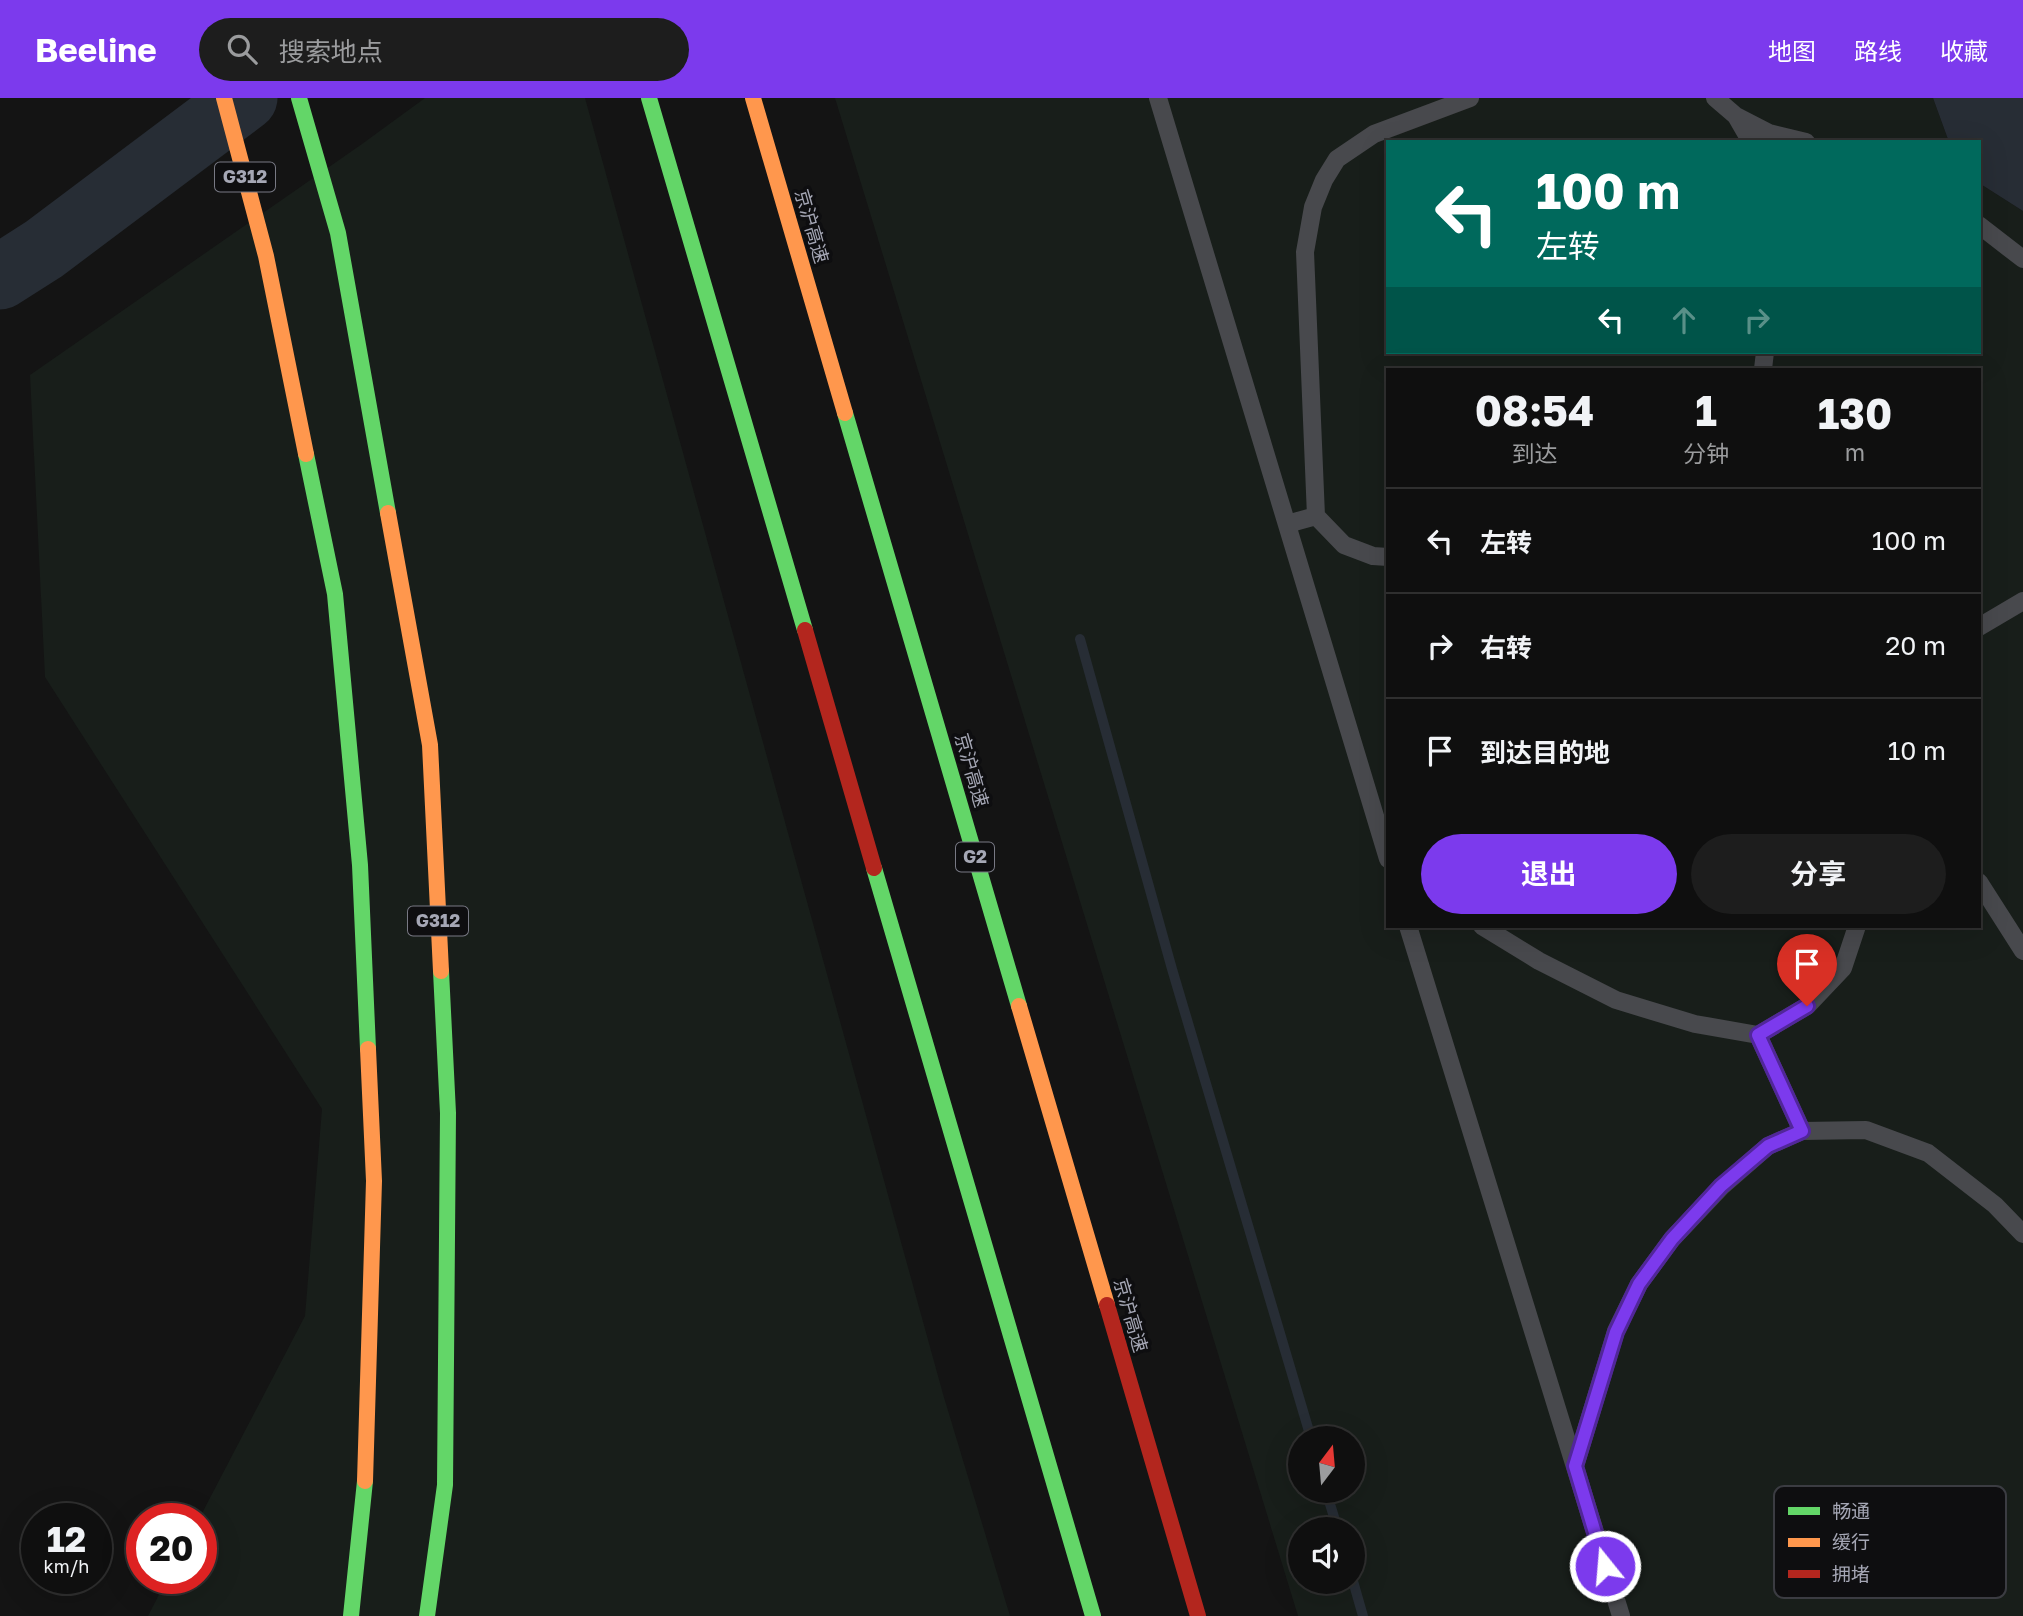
<!DOCTYPE html>
<html lang="zh">
<head>
<meta charset="utf-8">
<style>
	body { margin:0; font-family:"Golos Text","Noto Sans SC",sans-serif; background:#1d1d1d; color:#f1f3f6; height:100vh; display:flex; flex-direction:column; font-size:26px; white-space:nowrap }
	* { box-sizing:border-box; margin:0 }
	p { font-size:23px; color:#9b9c9e }
	.icon { flex:none; width:38px; height:38px; fill:none; stroke:currentColor; stroke-width:2; stroke-linecap:round; stroke-linejoin:round }
	.map { position:relative; flex:1; overflow:hidden }
	.panel { position:absolute; left:1386px; top:270px; width:595px; height:560px; display:flex; flex-direction:column; background:#0f0f0f; border-radius:0px; box-shadow:0 7px 28px #0002,0 0 0 2px #2f2f2f }
	.panel>* { flex:none }
	.banner { position:absolute; left:1386px; top:42px; width:595px; height:214px; border-radius:0px; box-shadow:0 7px 28px #0002,0 0 0 2px #2f2f2f; background:#00695c; color:#fff; overflow:hidden }
	.needle { width:46px; rotate:16deg }
	.tools { position:absolute; left:1288px; top:1328px; display:grid; gap:14px }
	.tools a { display:grid; place-items:center; width:77px; height:77px; border-radius:50%; background:#0f0f0f; box-shadow:0 7px 28px #0002,0 0 0 2px #2f2f2f; font-size:35px }
	.speed { position:absolute; left:21px; top:1405px; display:flex; gap:14px; font-size:35px; font-weight:700; text-align:center }
	.speed>* { display:grid; place-content:center; width:91px; height:91px; border-radius:50%; background:#0f0f0f; box-shadow:0 7px 28px #0002,0 0 0 2px #2f2f2f; line-height:1 }
	.speed small { font-size:18px; font-weight:400 }
	.speed .limit { border:10px solid #d22; background:#fff; color:#111 }
	.pin { position:absolute; display:grid; place-items:center; width:60px; height:60px; color:#fff; margin:-72px -30px; border-radius:50% 50% 50% 0; rotate:-45deg; box-shadow:0 0 7px #0007 }
	.pin .icon { rotate:45deg }
	.me { position:absolute; width:77px; margin:-38px; rotate:343deg; stroke-linejoin:round; filter:drop-shadow(0 0 5px #0008) }
	.turn { display:flex; align-items:center; gap:24px; height:147px; padding:0 35px; font-size:32px }
	.turn .icon { width:91px; height:91px; stroke-width:2.5 }
	.turn b { display:block; font-size:49px; line-height:60px }
	.lanes { display:flex; align-items:center; height:66px; padding:0 35px; background:#0003; justify-content:center; gap:35px; direction:ltr }
	.lanes .off { opacity:.35 }
	.eta { display:flex; justify-content:space-evenly; align-items:center; height:119px; text-align:center }
	.eta b { font-size:42px; font-weight:700; line-height:49px }
	.cta { display:flex; gap:14px; margin-top:auto; padding:14px 35px }
	.cta a { flex:1; height:80px; border-radius:42px; background:#7c3aed; color:#fff; font-size:28px; font-weight:700; line-height:80px; text-align:center }
	.cta a+a { background:#1d1d1d; color:#f1f3f6 }
	ul { padding:0; list-style:none }
	li { display:flex; align-items:center; gap:21px; height:105px; padding:0 35px; border-top:2px solid #2f2f2f }
	li div { flex:1 }
	li b { display:block; font-size:26px }
	li em { font-style:normal }
	header { display:flex; align-items:center; gap:42px; box-sizing:border-box; height:98px; padding:0 35px; background:#7c3aed; color:#fff }
	header strong { font-size:33px }
	nav { display:flex; gap:38px; margin-inline-start:auto; font-size:24px }
	.search { width:490px; height:63px; background:#1d1d1d; display:flex; align-items:center; gap:18px; box-sizing:border-box; padding:0 24px; border-radius:38px; color:#9b9c9e; font-size:26px }
	.map>svg:first-child { display:block }
	.green { fill:#181e1a; fill-rule:evenodd }
	.water { fill:#272d35 }
	.lines { fill:none; stroke-linecap:round; stroke-linejoin:round }
	.stream { stroke:#272d35; stroke-width:10 }
	.river { stroke:#272d35; stroke-width:65 }
	.lane { stroke:#48494d; stroke-width:18 }
	.fast { stroke:#63d668; stroke-width:16 }
	.slow { stroke:#ff974d; stroke-width:16 }
	.jam { stroke:#b3261e; stroke-width:16 }
	.route-casing { stroke:#51269a; stroke-width:18 }
	.route { stroke:#7c3aed; stroke-width:12 }
	.labels { text-anchor:middle; stroke-width:7; stroke-linejoin:round; paint-order:stroke }
	.shield { fill:#0e0e10; stroke:#787984; stroke-width:2 }
	.shield-label { font-size:18px; font-weight:bold; fill:#a5a7b5 }
	.street-label { font-size:19px; fill:#a5a7b5; stroke:#0e0e10 }
	.key { fill:#0e0e10; stroke:#3b3c42; stroke-width:2 }
	.key-label { font-size:19px; fill:#a5a7b5 }
</style>
</head>
<body>
<header>
<strong>Beeline</strong>
<div class="search"><svg class="icon" aria-label="search" viewBox="0 0 24 24"><circle cx="10" cy="10" r="6"/><path d="M15 15l6 6"/></svg>搜索地点</div>
<nav><a>地图</a><a>路线</a><a>收藏</a></nav>
</header>
<div class="map">
<svg width="2023" height="1518" viewBox="0 0 2023 1518">
	<rect width="100%" height="100%" fill="#141414"/>
	<path class="green" d="M425,0H585L943,1296L1010,1518H148L167,1481L201,1480V1421H199L305,1218L322,1011L45,579L30,277L362,46Z
		M835,0H1933L1949,44H1388V254H1979V85L2023,113V1518H1298ZM1388,271H1979V828H1388ZM1300,1340H1353V1393H1300ZM1300,1432H1353V1484H1300Z"/>
	<path class="water" d="M1933,0H2023V113L1979,85V44H1949Z"/>
	<g class="lines">
		<path class="stream" d="M1080,541L1172,871L1311,1340
			M1326,1393L1338,1432
			M1353,1483L1363,1518"/>
		<path class="river" d="M0,179L44,151L245,0"/>
		<path class="lane" d="M1158,0L1388,761
			M1715,0L1736,18L1751,44
			M1736,18L1769,35L1806,44
			M1979,127L2023,161
			M1763,271L1765,254
			M1316,418L1305,154L1313,109L1324,82L1337,61L1374,36L1470,0
			M1287,426L1316,418L1344,447L1373,458L1388,459
			M1979,529L2023,503
			M1979,784L2023,853
			M1408,828L1621,1518
			M1482,828L1539,863L1616,902L1695,926L1758,937L1802,1033
			M1758,937L1807,908L1843,870L1857,828
			M1575,1368L1616,1233L1639,1186L1672,1141L1721,1089L1768,1048L1802,1033L1866,1032L1928,1055L1995,1107L2023,1136"/>
		<path class="fast" d="M299,0L338,135L388,415
			M649,0L805,532
			M845,315L1019,908
			M306,356L335,496L360,767L368,951
			M874,770L1093,1518
			M351,1518L365,1383
			M427,1518L445,1387L448,1015L441,873"/>
		<path class="slow" d="M224,0L266,158L306,356
			M753,0L845,315
			M388,415L430,647L441,873
			M1019,908L1107,1207
			M365,1383L374,1083L368,951"/>
		<path class="jam" d="M805,532L874,770
			M1107,1207L1198,1518"/>
	</g>
	<g class="lines">
		<defs>
			<path id="route" d="M1605,1468L1575,1368L1616,1234L1639,1186L1672,1141L1721,1088L1768,1048L1802,1033L1758,937L1807,908"/>
		</defs>
		<use href="#route" class="route-casing"/>
		<use href="#route" class="route"/>
	</g>
	<g class="labels">
		<g class="shield">
			<rect x="215" y="64.5" width="60" height="29" rx="5"/>
			<rect x="956" y="744.5" width="38" height="29" rx="5"/>
			<rect x="408" y="808.5" width="60" height="29" rx="5"/>
		</g>
		<g class="shield-label">
			<text x="245" y="85">G312</text>
			<text x="975" y="765">G2</text>
			<text x="438" y="829">G312</text>
		</g>
		<g class="street-label">
			<text transform="translate(812 128) rotate(74)" y="7">京沪高速</text>
			<text transform="translate(972 672) rotate(74)" y="7">京沪高速</text>
			<text transform="translate(1131 1217) rotate(74)" y="7">京沪高速</text>
		</g>
	</g>
	<rect x="1774" y="1388" width="232" height="112" rx="10" class="key"/>
	<rect x="1788" y="1409" width="32" height="8" fill="#63d668"/>
	<rect x="1788" y="1440" width="32" height="9" fill="#ff974d"/>
	<rect x="1788" y="1472" width="32" height="8" fill="#b3261e"/>
	<g class="key-label">
		<text x="1832" y="1420">畅通</text>
		<text x="1832" y="1451">缓行</text>
		<text x="1832" y="1483">拥堵</text>
	</g>
</svg>
<div class="tools">
<a><svg class="needle" viewBox="-14 -14 28 28"><path d="M0-13l5 13h-10z" fill="#e53935"/><path d="M0 13l5-13h-10z" fill="#9b9c9e"/></svg></a>
<a><svg class="icon" aria-label="sound" viewBox="0 0 24 24"><path d="M4 9h4l5-4v14l-5-4H4zM17 9q2 3 0 6"/></svg></a>
</div>
<div class="speed"><div>12<small>km/h</small></div><div class="limit">20</div></div>
<div class="pin" style="left:1807px;top:908px;background:#d93025"><svg class="icon" aria-label="arrive" viewBox="0 0 24 24"><path d="M6 21V4h12l-3 4 3 4H6"/></svg></div>
<svg class="me" style="left:1605px;top:1468px" viewBox="-20 -20 40 40"><circle r="17" fill="#7c3aed" stroke="#fff" stroke-width="3"/><path d="M0-11L8 9 0 5-8 9z" fill="#fff"/></svg>
<div class="banner">
<div class="turn"><svg class="icon" aria-label="left" viewBox="0 0 24 24"><path d="M17 20v-9H6M10 6l-5 5 5 5"/></svg><div><b>100 m</b>左转</div></div>
<div class="lanes"><svg class="icon" aria-label="left" viewBox="0 0 24 24"><path d="M17 20v-9H6M10 6l-5 5 5 5"/></svg><svg class="icon off" aria-label="ahead" viewBox="0 0 24 24"><path d="M12 20V5M6 11l6-6 6 6"/></svg><svg class="icon off" aria-label="right" viewBox="0 0 24 24"><path d="M7 20v-9h11M14 6l5 5-5 5"/></svg></div>
</div>
<section class="panel">
<div class="eta">
<div><b>08:54</b><p>到达</p></div>
<div><b>1</b><p>分钟</p></div>
<div><b>130</b><p>m</p></div>
</div>
<ul>
<li><svg class="icon" aria-label="left" viewBox="0 0 24 24"><path d="M17 20v-9H6M10 6l-5 5 5 5"/></svg><div><b>左转</b></div><em>100 m</em></li>
<li><svg class="icon" aria-label="right" viewBox="0 0 24 24"><path d="M7 20v-9h11M14 6l5 5-5 5"/></svg><div><b>右转</b></div><em>20 m</em></li>
<li><svg class="icon" aria-label="arrive" viewBox="0 0 24 24"><path d="M6 21V4h12l-3 4 3 4H6"/></svg><div><b>到达目的地</b></div><em>10 m</em></li>
</ul>
<div class="cta"><a>退出</a><a>分享</a></div>
</section>
</div>
</body>
</html>
